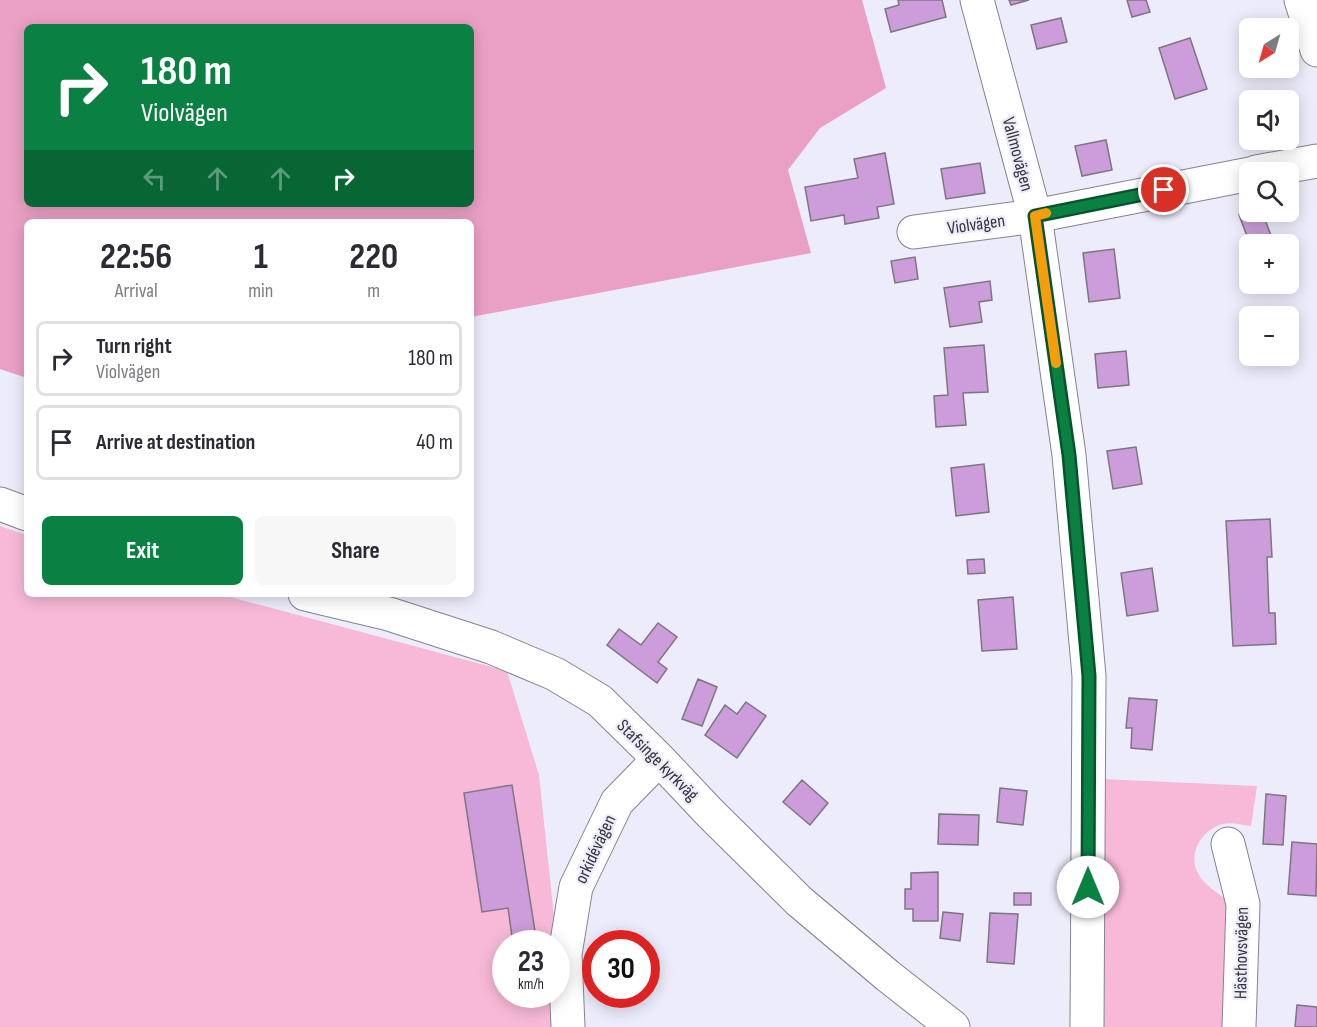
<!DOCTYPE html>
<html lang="en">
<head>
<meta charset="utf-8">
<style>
	body { margin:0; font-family:"Sofia Sans Condensed",sans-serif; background:#f7f7f7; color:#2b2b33; height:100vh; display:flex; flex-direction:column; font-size:22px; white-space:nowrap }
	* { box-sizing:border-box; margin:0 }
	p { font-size:20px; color:#7c7c81 }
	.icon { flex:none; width:33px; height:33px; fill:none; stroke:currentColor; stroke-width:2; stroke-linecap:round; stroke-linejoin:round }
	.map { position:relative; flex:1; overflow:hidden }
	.side { position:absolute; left:24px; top:219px; width:450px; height:378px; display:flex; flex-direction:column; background:#fff; border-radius:9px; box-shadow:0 3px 15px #0003 }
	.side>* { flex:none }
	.banner { position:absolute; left:24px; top:24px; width:450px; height:183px; border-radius:9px; box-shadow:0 3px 15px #0003; background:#0b8043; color:#fff; overflow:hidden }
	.needle { width:39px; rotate:217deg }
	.fabs { position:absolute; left:1239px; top:18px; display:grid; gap:12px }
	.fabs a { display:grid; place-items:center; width:60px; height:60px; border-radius:9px; background:#fff; box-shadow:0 3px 15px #0003; font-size:30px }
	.speed { position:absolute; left:492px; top:930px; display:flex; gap:12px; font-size:30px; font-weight:700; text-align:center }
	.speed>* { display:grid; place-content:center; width:78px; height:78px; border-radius:50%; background:#fff; box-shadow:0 3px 15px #0003; line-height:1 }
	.speed small { font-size:15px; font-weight:400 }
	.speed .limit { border:9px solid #d22; background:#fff; color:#111 }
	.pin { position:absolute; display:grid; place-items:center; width:51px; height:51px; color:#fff; margin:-26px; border:3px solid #fff; border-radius:50%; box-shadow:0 2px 6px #0007 }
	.me { position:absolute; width:66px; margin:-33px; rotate:0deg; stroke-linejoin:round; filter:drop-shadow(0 0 4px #0008) }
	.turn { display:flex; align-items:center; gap:21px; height:126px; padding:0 18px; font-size:27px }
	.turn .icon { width:78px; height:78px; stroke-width:2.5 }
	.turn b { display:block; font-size:42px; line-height:51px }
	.lanes { display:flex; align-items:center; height:57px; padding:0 18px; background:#0003; justify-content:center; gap:30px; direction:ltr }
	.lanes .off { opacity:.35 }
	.eta { display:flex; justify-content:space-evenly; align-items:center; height:102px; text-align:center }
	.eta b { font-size:36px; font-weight:700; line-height:42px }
	.cta { display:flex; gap:12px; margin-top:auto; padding:12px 18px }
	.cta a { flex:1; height:69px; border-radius:9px; background:#0b8043; color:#fff; font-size:24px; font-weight:700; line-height:69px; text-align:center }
	.cta a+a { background:#f7f7f7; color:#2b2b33 }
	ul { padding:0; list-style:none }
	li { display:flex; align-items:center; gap:18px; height:75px; margin:0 12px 9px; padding:0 6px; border:3px solid #e1e1e2; border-radius:9px }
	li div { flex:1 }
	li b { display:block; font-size:22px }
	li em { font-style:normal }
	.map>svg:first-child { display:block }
	.green { fill:#f7b9d7; fill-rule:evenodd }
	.forest { fill:#eaa0c5; fill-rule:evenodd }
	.building { fill:#cc9dda; stroke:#7d7580; stroke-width:1.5 }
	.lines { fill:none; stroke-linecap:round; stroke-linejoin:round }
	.minor-casing { stroke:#848391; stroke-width:35 }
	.minor { stroke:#fff; stroke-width:33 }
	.route-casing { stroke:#07532c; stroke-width:15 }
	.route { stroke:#0b8043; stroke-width:10 }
	.slow { stroke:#f59e0b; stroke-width:10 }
	.labels { text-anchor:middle; stroke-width:4.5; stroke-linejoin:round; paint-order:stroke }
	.street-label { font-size:18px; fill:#343339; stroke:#edecfb }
</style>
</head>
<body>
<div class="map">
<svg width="1317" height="1027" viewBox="0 0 1317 1027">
	<rect width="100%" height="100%" fill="#edecfb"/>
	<path class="green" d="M0,526L27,535V594H219L507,671L539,775L565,1020L564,1027H0ZM506,944H556V994H506Z
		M1102,779L1257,786L1251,826C1242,825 1231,822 1223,824C1202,829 1186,855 1199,875C1204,884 1218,894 1227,900L1224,1027H1095Z"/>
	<path class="forest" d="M0,0H862L886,88L820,128L788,170L811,253L471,317V222H27V378L0,369ZM27,27H471V204H27Z"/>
	<path class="building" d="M898,0H942L946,17L891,32L885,9L899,5Z
		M1009,0H1029L1011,5Z
		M1127,0H1146L1150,12L1132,17Z
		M1061,18L1067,42L1037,49L1031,25Z
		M1190,38L1207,89L1175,99L1159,48Z
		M1106,140L1112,170L1082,176L1075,146Z
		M885,153L894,204L877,207L879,218L845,224L844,215L811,221L805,187L858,178L854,159Z
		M980,163L985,193L946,199L941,169Z
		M1250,211L1262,212L1272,238L1256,244H1250L1239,215Z
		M1114,249L1120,298L1089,302L1083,253Z
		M915,257L918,279L895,283L891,261Z
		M990,281L992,300L979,302L982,322L950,327L944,288Z
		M984,345L988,392L963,393L966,425L936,427L934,396L948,395L944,348Z
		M1126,351L1129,385L1098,388L1095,354Z
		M1136,447L1142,484L1113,489L1107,451Z
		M984,464L989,512L956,516L951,468Z
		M1270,519L1272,557H1267L1269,613H1275L1276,644L1233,646L1226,521Z
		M984,559L985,573L968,574L967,560Z
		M1152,568L1158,611L1127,616L1121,573Z
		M1013,597L1017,649L982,651L978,600Z
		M658,623L677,637L658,662L667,669L657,683L607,645L619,629L641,645Z
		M698,679L717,687L702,726L682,719Z
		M1129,698L1157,700L1152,750L1131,748L1132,728H1126Z
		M746,702L766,716L737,758L705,735L725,705L737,714Z
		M802,780L828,803L810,825L783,802Z
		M512,785L537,944H513L508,908L482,912L464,793Z
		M1000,788L1027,791L1023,825L997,822Z
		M1266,794L1286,796L1283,845L1263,844Z
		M939,814L979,815L978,845L938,844Z
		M1292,842L1317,844L1316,896L1288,894Z
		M938,872V921H913V909H905V889H911V873Z
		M1014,893H1031V905H1014Z
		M943,912L963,914L960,941L940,938Z
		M990,913L1018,914L1014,964L987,962Z
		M1297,1005L1317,1007V1027H1295Z"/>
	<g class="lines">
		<defs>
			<path id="minor" d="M977,0L1035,216L1069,455L1089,676L1087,1027
				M1301,0L1317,50
				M1256,172L1317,161
				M914,232L1035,216L1250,174
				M0,504L27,514
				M305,594L389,614L491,647L555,674L600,701L659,759L710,813L799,901L888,976L953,1027
				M1228,844L1243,904L1239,1027
				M568,1027L565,954L576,887L617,802L659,759"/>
		</defs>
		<use href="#minor" class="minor-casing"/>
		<use href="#minor" class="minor"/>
	</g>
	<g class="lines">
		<defs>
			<path id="route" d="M1088,887L1089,676L1069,455L1035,216L1164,190"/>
		</defs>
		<use href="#route" class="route-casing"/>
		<use href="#route" class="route"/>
		<path class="slow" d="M1046,213L1035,216L1056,363"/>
	</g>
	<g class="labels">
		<g class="street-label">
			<text transform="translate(1018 154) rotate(75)" y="6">Vallmovägen</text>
			<text transform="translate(976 224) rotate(-8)" y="6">Violvägen</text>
			<text transform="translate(658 760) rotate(45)" y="6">Stafsinge kyrkväg</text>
			<text transform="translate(595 849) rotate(-65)" y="6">orkidévägen</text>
			<text transform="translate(1241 953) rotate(-89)" y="6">Hästhovsvägen</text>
		</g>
	</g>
</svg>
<div class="fabs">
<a><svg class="needle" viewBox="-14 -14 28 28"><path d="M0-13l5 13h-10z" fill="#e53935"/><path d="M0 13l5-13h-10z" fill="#7c7c81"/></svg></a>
<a><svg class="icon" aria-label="sound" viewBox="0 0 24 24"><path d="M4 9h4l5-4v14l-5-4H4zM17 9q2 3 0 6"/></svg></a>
<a><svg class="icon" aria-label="search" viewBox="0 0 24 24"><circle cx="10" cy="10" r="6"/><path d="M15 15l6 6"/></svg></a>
<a>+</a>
<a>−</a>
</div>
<div class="speed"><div>23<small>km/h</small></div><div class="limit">30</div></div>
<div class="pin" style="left:1164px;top:190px;background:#d93025"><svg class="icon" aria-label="arrive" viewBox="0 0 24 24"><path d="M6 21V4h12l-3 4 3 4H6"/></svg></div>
<svg class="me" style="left:1088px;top:887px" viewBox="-20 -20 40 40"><circle r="19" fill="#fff"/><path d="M0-13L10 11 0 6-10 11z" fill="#0b8043"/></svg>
<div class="banner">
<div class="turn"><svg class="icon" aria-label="right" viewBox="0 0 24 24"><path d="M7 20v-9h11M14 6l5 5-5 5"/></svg><div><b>180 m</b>Violvägen</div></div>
<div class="lanes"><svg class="icon off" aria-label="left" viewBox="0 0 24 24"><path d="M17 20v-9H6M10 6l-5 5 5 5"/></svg><svg class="icon off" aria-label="ahead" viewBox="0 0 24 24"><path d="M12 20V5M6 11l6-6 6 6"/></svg><svg class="icon off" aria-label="ahead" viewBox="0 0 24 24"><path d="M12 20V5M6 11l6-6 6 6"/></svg><svg class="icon" aria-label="right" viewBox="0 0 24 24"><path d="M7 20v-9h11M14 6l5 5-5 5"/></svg></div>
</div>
<section class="side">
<div class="eta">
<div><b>22:56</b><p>Arrival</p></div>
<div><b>1</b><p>min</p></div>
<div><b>220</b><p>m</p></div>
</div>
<ul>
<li><svg class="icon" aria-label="right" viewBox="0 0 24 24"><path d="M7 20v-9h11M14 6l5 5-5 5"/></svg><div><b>Turn right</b><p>Violvägen</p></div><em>180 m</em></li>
<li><svg class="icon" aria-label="arrive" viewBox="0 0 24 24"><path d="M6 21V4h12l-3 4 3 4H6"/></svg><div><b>Arrive at destination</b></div><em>40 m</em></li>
</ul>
<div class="cta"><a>Exit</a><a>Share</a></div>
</section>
</div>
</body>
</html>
